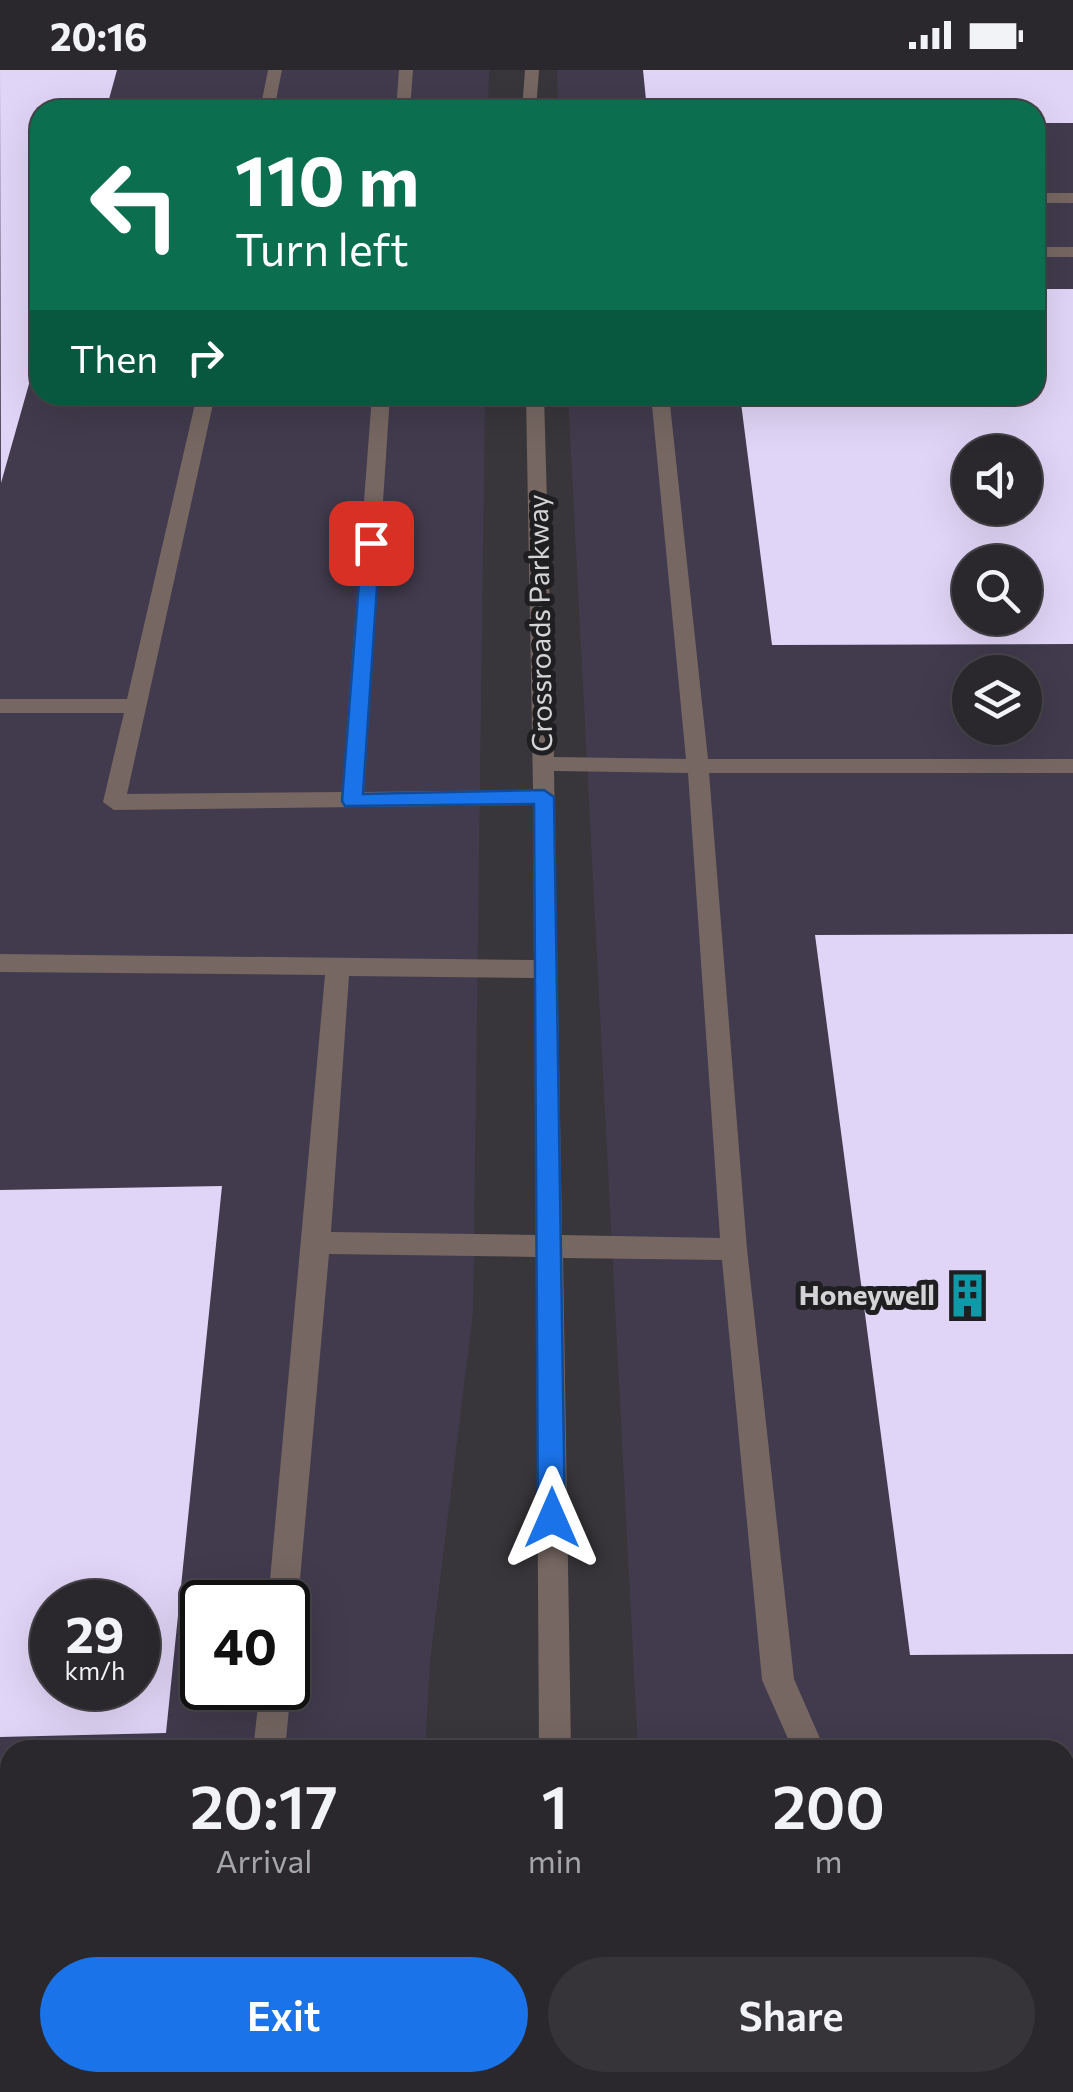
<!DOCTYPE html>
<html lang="en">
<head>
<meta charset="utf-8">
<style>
	body { margin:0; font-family:Commissioner,sans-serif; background:#363438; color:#f1f3f6; height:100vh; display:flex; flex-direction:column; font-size:38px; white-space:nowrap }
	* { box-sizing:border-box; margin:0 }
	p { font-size:32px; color:#a5a6a9 }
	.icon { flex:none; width:55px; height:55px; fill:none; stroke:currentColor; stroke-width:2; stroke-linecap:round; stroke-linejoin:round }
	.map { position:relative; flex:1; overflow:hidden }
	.drawer { position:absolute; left:0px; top:1670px; width:1075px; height:352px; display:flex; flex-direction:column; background:#2a282c; border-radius:30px 30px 0 0; box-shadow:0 10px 40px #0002,0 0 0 2px #464448 }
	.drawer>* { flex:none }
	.guide { position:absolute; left:30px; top:30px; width:1015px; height:305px; border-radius:30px; box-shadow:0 10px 40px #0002,0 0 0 2px #464448; background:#0b6e4f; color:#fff; overflow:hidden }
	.fabs { position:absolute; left:952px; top:365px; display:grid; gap:20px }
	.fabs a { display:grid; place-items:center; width:90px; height:90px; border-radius:50%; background:#2a282c; box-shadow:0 10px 40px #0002,0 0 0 2px #464448; font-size:50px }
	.speed { position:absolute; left:30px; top:1510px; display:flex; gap:20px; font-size:50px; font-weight:700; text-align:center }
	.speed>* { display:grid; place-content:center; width:130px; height:130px; border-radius:50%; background:#2a282c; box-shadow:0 10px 40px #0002,0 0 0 2px #464448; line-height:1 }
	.speed small { font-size:25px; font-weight:400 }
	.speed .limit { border:5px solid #111; border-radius:15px; background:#fff; color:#111 }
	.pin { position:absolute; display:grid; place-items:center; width:85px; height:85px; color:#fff; margin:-42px; border-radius:20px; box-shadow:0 5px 15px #0006 }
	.me { position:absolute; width:110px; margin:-55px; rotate:0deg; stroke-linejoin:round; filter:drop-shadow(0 0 8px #0008) }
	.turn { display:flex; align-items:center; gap:35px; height:210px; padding:0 40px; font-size:45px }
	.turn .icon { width:130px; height:130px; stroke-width:2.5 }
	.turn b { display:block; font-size:70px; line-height:85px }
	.then { display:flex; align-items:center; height:95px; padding:0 40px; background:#0003; gap:20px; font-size:38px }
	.eta { display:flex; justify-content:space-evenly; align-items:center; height:170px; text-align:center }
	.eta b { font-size:60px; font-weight:600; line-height:70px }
	.cta { display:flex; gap:20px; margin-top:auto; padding:20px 40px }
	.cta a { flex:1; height:115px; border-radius:60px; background:#1a73e8; color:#fff; font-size:40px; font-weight:600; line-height:115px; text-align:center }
	.cta a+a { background:#363438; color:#f1f3f6 }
	.status { display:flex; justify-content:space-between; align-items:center; height:70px; padding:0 50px; background:#2a282c; direction:ltr }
	.status svg { height:28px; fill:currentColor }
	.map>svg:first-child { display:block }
	.industrial { fill:#413b4d; fill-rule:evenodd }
	.building { fill:#e1d5f7; fill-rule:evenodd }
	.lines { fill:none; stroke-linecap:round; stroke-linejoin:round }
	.minor { fill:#766762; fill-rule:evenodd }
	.route { fill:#1a73e8; stroke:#114b97; stroke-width:2.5 }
	.labels { text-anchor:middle; stroke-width:10; stroke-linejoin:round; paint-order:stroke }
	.street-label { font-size:28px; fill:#d4d3d5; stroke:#1f1e20 }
	.poi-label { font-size:28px; font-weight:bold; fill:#d4d3d5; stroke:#1f1e20; text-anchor:end }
</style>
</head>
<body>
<div class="status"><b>20:16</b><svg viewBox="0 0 49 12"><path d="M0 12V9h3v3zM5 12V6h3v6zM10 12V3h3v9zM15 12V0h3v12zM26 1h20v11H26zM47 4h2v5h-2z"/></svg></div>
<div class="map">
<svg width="1073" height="2022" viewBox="0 0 1073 2022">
	<rect width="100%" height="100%" fill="#38363a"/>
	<path class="industrial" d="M0,0H489L488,40H40V325H485L473,1242L430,1591L425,1680H10V2012L275,2013L247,2022H0ZM52,1532H138V1618H52ZM202,1532H288V1618H202Z
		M557,0H1073V2022H656L655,2013L1065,2012V1680H638L568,325H1035V40H558ZM970,382H1025V438H970ZM970,492H1025V548H970ZM970,602H1025V658H970Z"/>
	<path class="building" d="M0,0H117L106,40H40V275L1,413Z
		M643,0H1073V53H1035V40H647Z
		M1035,219H1073V574L772,575L740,325H1035ZM970,382H1025V438H970ZM970,492H1025V548H970Z
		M1073,864V1584L910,1585L815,865Z
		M222,1116L166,1663L0,1667V1120ZM52,1532H138V1618H52Z"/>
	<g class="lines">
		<path class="minor" d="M268,0H282L274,40H260Z
			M399,0H413L410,40H396Z
			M525,0H539L536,40H522Z
			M1035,123H1073V133H1035Z
			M1035,177H1073V187H1035Z
			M197,325H215L127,724L342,722L372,325H390L364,722L533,720L526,325H544L554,687L686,689L651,325H669L708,689H1073V703H709L747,1179L794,1609L825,1680H793L762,1610L722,1190L563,1188L571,1680H539L536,1187L329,1184L298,1532L294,1542L288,1545V1532H268L325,905L0,902V884L534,890L533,735L114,740L103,732L124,643H0V629H127ZM554,701L688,703L720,1168L562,1165ZM349,906L534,908L536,1165L331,1162Z
			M288,1611L291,1618L285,1680H253L260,1618H288Z
			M1065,1696H1073V1728H1065Z
			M10,1753V1785L0,1786V1754Z
			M540,2012H576V2022H540Z"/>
	</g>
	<path class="route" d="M371,467L380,473L363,724L544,720L554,727L565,1448L561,1457L552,1461L542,1457L538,1448L534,734L345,736L342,731L362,473Z"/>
	<defs>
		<symbol id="building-bare" viewBox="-9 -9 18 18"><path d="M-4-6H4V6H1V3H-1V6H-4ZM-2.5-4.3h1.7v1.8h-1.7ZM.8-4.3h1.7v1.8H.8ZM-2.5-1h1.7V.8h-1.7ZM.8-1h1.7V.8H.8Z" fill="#0f9aa8" stroke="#1f1e20" stroke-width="2.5" paint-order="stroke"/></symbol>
	</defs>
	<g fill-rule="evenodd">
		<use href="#building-bare" x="936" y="1194" width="63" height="63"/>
	</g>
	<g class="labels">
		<g class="street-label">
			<text transform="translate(540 553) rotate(-91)" y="10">Crossroads Parkway</text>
		</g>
		<g class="poi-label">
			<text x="935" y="1235">Honeywell</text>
		</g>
	</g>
</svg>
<div class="fabs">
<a><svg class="icon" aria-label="sound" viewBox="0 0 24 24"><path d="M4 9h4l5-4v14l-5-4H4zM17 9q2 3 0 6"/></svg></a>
<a><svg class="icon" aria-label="search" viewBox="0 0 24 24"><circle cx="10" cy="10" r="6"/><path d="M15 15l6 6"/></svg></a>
<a><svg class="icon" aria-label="layers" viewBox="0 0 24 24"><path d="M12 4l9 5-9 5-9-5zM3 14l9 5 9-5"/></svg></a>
</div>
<div class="speed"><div>29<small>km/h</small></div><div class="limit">40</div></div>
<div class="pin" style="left:371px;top:473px;background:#d93025"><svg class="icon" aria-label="arrive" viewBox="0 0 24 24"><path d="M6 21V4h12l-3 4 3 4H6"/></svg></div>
<svg class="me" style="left:552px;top:1448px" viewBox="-20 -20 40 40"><path d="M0-17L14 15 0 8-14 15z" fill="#1a73e8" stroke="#fff" stroke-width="4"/></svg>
<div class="guide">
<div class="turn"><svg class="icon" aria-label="left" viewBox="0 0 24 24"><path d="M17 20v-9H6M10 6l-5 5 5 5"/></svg><div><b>110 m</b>Turn left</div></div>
<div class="then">Then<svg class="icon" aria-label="right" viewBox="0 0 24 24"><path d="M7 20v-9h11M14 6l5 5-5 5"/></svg></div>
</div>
<section class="drawer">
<div class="eta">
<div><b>20:17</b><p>Arrival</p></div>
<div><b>1</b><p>min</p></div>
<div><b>200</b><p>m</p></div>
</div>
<div class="cta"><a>Exit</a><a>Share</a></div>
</section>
</div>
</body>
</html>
